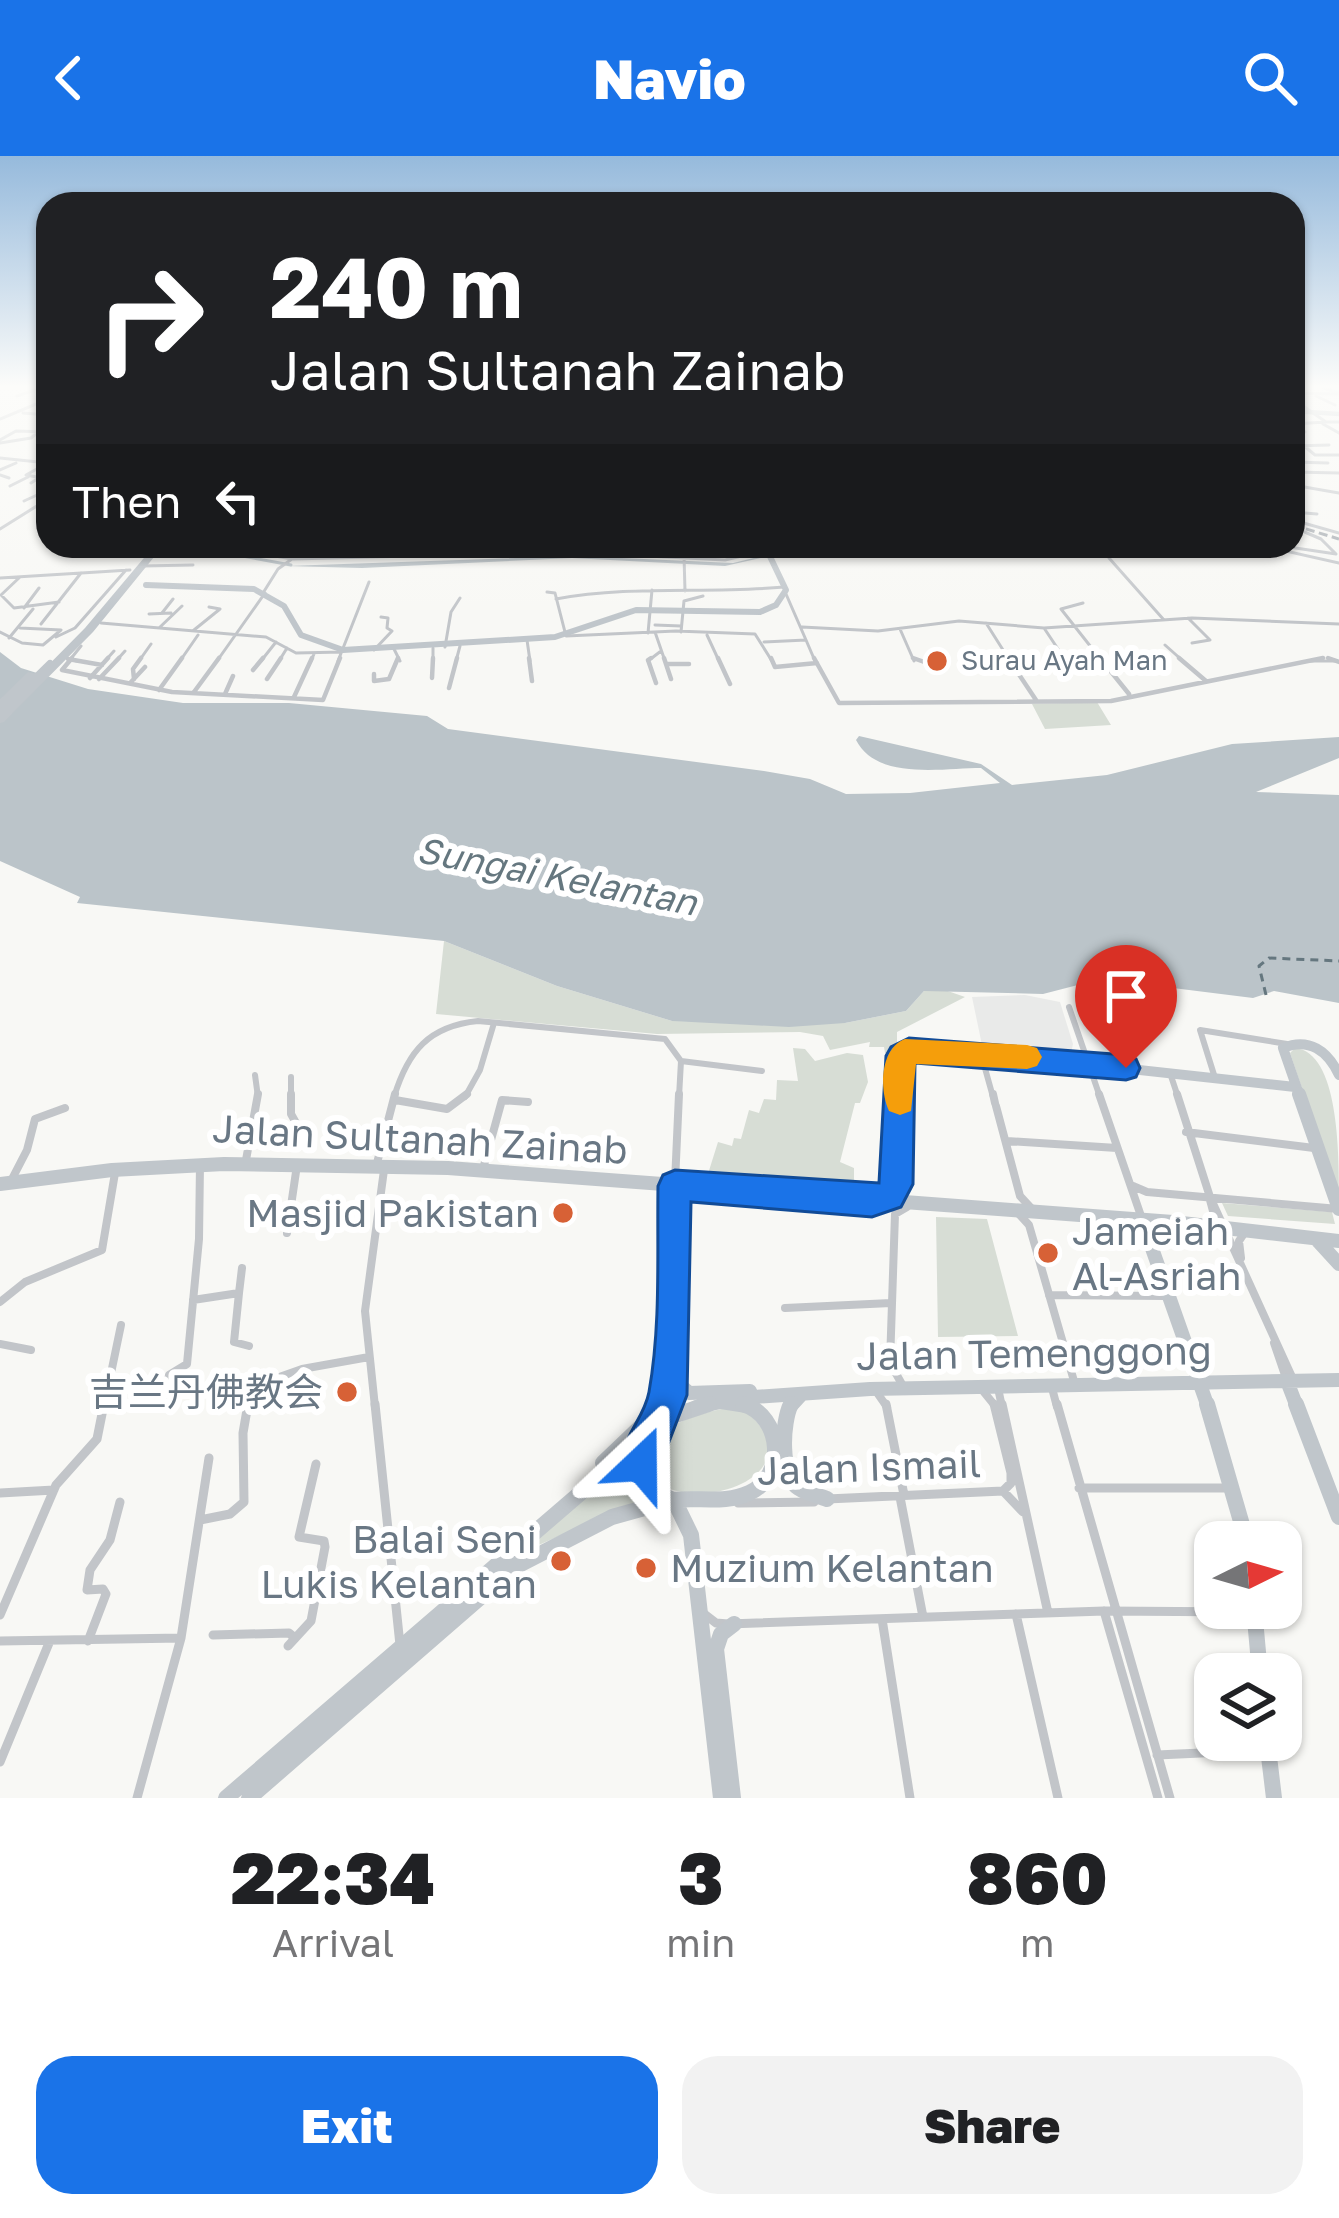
<!DOCTYPE html>
<html lang="en">
<head>
<meta charset="utf-8">
<style>
	body { margin:0; font-family:"Golos Text","Noto Sans SC",sans-serif; background:#f2f2f2; color:#202124; height:100vh; display:flex; flex-direction:column; font-size:45px; white-space:nowrap }
	* { box-sizing:border-box; margin:0 }
	p { font-size:39px; color:#757577 }
	.icon { flex:none; width:66px; height:66px; fill:none; stroke:currentColor; stroke-width:2; stroke-linecap:round; stroke-linejoin:round }
	.map { position:relative; height:1642px; overflow:hidden }
	.drawer { display:flex; flex-direction:column; background:#fff; flex:1 }
	.drawer>* { flex:none }
	.hud { position:absolute; left:36px; top:36px; width:1269px; height:366px; border-radius:36px; box-shadow:0 3px 9px #0004; background:#202124; color:#fff; overflow:hidden }
	.needle { width:78px; rotate:85deg }
	.fabs { position:absolute; left:1194px; top:1365px; display:grid; gap:24px }
	.fabs a { display:grid; place-items:center; width:108px; height:108px; border-radius:24px; background:#fff; box-shadow:0 3px 9px #0004; font-size:60px }
	.pin { position:absolute; display:grid; place-items:center; width:102px; height:102px; color:#fff; margin:-123px -51px; border-radius:50% 50% 50% 0; rotate:-45deg; box-shadow:0 0 12px #0007 }
	.pin .icon { rotate:45deg }
	.me { position:absolute; width:132px; margin:-66px; rotate:23deg; stroke-linejoin:round; filter:drop-shadow(0 0 9px #0008) }
	.turn { display:flex; align-items:center; gap:42px; height:252px; padding:0 36px; font-size:54px }
	.turn .icon { width:156px; height:156px; stroke-width:2.5 }
	.turn b { display:block; font-size:84px; line-height:102px }
	.then { display:flex; align-items:center; height:114px; padding:0 36px; background:#0003; gap:24px; font-size:45px }
	.eta { display:flex; justify-content:space-evenly; align-items:center; height:204px; text-align:center }
	.eta b { font-size:72px; font-weight:800; line-height:84px }
	.button { display:flex; gap:24px; margin-top:auto; padding:24px 36px }
	.button a { flex:1; height:138px; border-radius:36px; background:#1a73e8; color:#fff; font-size:48px; font-weight:800; line-height:138px; text-align:center }
	.button a+a { background:#f2f2f2; color:#202124 }
	header { display:flex; justify-content:space-between; align-items:center; height:156px; padding:0 36px; background:#1a73e8; color:#fff; font-size:54px; font-weight:800 }
	.map>svg:first-child { display:block }
	.built { fill:#e9eae9 }
	.green { fill:#d7ddd5 }
	.water { fill:#bbc4c9 }
	.lines { fill:none; stroke-linecap:round; stroke-linejoin:round }
	.stream { stroke:#bbc4c9; stroke-width:3 }
	.canal { stroke:#bbc4c9; stroke-width:3 }
	.ferry { stroke:#65777f; stroke-width:3; stroke-dasharray:8 6; stroke-linecap:butt }
	.street-far4 { stroke:#c2c5c9; stroke-width:3 }
	.street-far3 { stroke:#c2c5c9; stroke-width:4.5 }
	.street-far2 { stroke:#c2c5c9; stroke-width:6 }
	.street-far1 { stroke:#c2c5c9; stroke-width:8 }
	.street { stroke:#c2c5c9; stroke-width:9 }
	.secondary-far5 { stroke:#c0c6cb; stroke-width:4.5 }
	.secondary-far4 { stroke:#c0c6cb; stroke-width:6 }
	.secondary-far3 { stroke:#c0c6cb; stroke-width:8 }
	.secondary-far2 { stroke:#c0c6cb; stroke-width:10 }
	.secondary-far1 { stroke:#c0c6cb; stroke-width:14 }
	.secondary { stroke:#c0c6cb; stroke-width:16 }
	.highway { fill:#c0c6cb; fill-rule:evenodd }
	.rail { stroke:#a1a7ad; stroke-width:3; stroke-dasharray:9 4.5; stroke-linecap:butt }
	.route { fill:#1a73e8; stroke:#114b97; stroke-width:3 }
	.slow { fill:#f59e0b }
	.poi-dot { fill:#d76136; stroke:#fff; stroke-width:4.5 }
	.labels { text-anchor:middle; stroke-width:12; stroke-linejoin:round; paint-order:stroke }
	.far-poi-label { font-size:27px; fill:#697784; stroke:#fff; text-anchor:start }
	.water-label { font-size:36px; font-style:italic; fill:#65777f; stroke:#fff }
	.near-street-label { font-size:39px; fill:#697784; stroke:#fff }
	.near-poi-label { font-size:39px; fill:#697784; stroke:#fff; text-anchor:end }
</style>
</head>
<body>
<header><svg class="icon" aria-label="back" viewBox="0 0 24 24"><path d="M15 5l-7 7 7 7"/></svg>Navio<svg class="icon" aria-label="search" viewBox="0 0 24 24"><circle cx="10" cy="10" r="6"/><path d="M15 15l6 6"/></svg></header>
<div class="map">
<svg width="1339" height="1642" viewBox="0 0 1339 1642">
	<rect width="100%" height="100%" fill="#f8f8f5"/>
	<path class="built" d="M1025,839L1060,846L1073,888L1071,897L982,889L972,841Z"/>
	<path class="green" d="M1097,546L1111,569L1045,573L1032,548Z
		M444,785L557,830L672,865L845,867L906,855L924,835L942,833L965,841L897,876V899L885,897L884,891H869L870,886L830,894L823,880L800,876L657,878L436,858Z
		M793,892L805,893L815,905L847,897L863,899L868,926L860,947H855L840,1006L854,1012V1035L707,1021L718,986L732,990L734,982L741,983L749,954L759,957L764,943L776,944L777,924L798,925Z
		M1295,892C1339,896 1339,997 1339,1041L1290,897Z
		M1222,1047L1332,1056L1335,1068L1228,1060Z
		M936,1061L987,1063L1018,1180L938,1181Z
		M739,1250C823,1311 708,1361 656,1326C629,1273 699,1256 739,1250Z
		M631,1300L637,1325L649,1340L532,1392L530,1386Z"/>
	<path class="water" d="M840,390L801,393L725,410L572,402L362,412L286,410L577,400L733,407L790,393Z
		M0,496L21,512L88,533L183,547H289L427,560L448,573L764,615L810,623L846,638L910,637L1000,627L981,612C943,612 877,625 856,584L859,580L981,608L1012,629L1107,619L1232,588L1339,581V602L1256,636L1339,639V847L1274,835L1253,842L1101,823L1043,838L924,835L906,855L845,867L789,871L672,865L557,830L444,785L77,747L80,741L0,705Z"/>
	<g class="lines">
		<path class="stream" d="M164,394L204,393L291,409"/>
		<path class="canal" d="M1324,232L1339,237"/>
		<path class="ferry" d="M1266,839L1259,810L1269,802L1339,805"/>
		<path class="street-far4" d="M1293,237L1339,238
			M17,240L40,232
			M1316,240L1335,249
			M1293,243L1326,266L1293,268
			M23,257L48,259
			M0,263L48,243
			M1326,266H1339
			M1323,268L1339,277
			M1293,277L1305,276L1298,270
			M0,284L16,275L48,276
			M0,287L31,282L48,268
			M40,287H48
			M1303,289L1315,299H1339
			M1293,290L1329,289
			M0,302L48,307
			M1293,306L1328,307
			M0,314L16,307
			M1293,316L1339,317
			M0,319L9,322
			M37,321L26,319L44,309
			M31,327L48,316
			M1293,329L1339,337
			M10,330L28,321
			M24,345L48,334
			M38,356L48,351
			M1293,356L1317,358
			M1293,364L1339,377
			M0,373L48,343
			M219,390L292,403L569,396L725,404L783,390
			M310,390L343,395
			M676,390L675,397L684,400L685,435
			M1110,390L1109,402L1164,464
			M1263,390L1339,407
			M1282,390L1336,398L1321,383L1293,371
			M142,410L193,409
			M20,421L1,439L14,452L59,446
			M0,422L130,414
			M547,436L555,437L566,480L676,475L755,478L772,505
			M263,437L278,413L310,390
			M556,443C632,429 707,438 784,431
			M1083,447L1061,453L1102,505
			M24,452L39,432
			M162,457L173,443
			M149,458L171,457
			M1188,462L1210,484L1192,487
			M101,467L266,481L296,497L342,496
			M986,467L1010,505
			M41,468L81,417
			M655,469L681,470
			M802,471L878,475L959,465L1044,472L1192,462L1339,468
			M159,472L182,450
			M1044,472L1066,505
			M900,473L914,505
			M194,474L220,453L209,451
			M0,476L22,487L43,489L61,474L20,472
			M655,476L665,505
			M681,476L684,445L703,440
			M648,477L652,434
			M707,479L719,505
			M56,481L75,472L126,414
			M9,482L33,453
			M527,484L530,505
			M806,484L815,505
			M764,486L806,484L786,438
			M1165,489L1183,505
			M445,491L451,456L460,442
			M394,493L400,505
			M374,494L392,475L387,472L388,462L381,461
			M68,503L77,505
			M69,505L81,490
			M105,505L114,495
			M116,505L125,495
			M139,505L151,488
			M180,505L198,479
			M217,505L265,437
			M261,505L276,486
			M279,505L287,492
			M311,505L314,498
			M338,505L369,426
			M433,505V492
			M456,505L460,490
			M648,505L661,495
			M1308,505H1335"/>
		<path class="street-far3" d="M72,502L62,514L172,536L323,544L340,502
			M529,502L532,525
			M651,502L648,504L656,527
			M664,502L671,523
			M718,502L730,528
			M771,502L775,511L817,507
			M814,502L839,547L1111,545L1323,502
			M913,502L930,508
			M1008,502L1036,544
			M1064,502L1068,516
			M1100,502L1129,538
			M1179,502L1206,525
			M1328,502L1339,506
			M68,503L102,509
			M666,508H689
			M253,514L263,502
			M374,518V525L389,523L398,502
			M90,522L108,502
			M432,522L433,502
			M99,523L119,502
			M134,523L133,513L141,502
			M267,523L281,502
			M131,526L145,511
			M449,532L457,502
			M159,534L182,502
			M194,536L219,502
			M225,538L233,520
			M294,541L312,502"/>
		<path class="street-far2" d="M1069,851L1100,941
			M981,898L993,941
			M681,905L762,915
			M1170,917L1178,941
			M255,919L258,941
			M291,921V941
			M1215,922L1200,874L1287,888
			M394,941C408,895 429,870 478,865L665,883L681,905L679,941
			M465,941L480,914L494,867"/>
		<path class="street-far1" d="M291,938V958L304,981
			M993,938L995,947
			M1099,938L1141,1060
			M1177,938L1210,1041L1292,1221
			M395,944L447,953L467,938
			M996,950L1020,1040L1032,1053
			M1186,976L1314,992
			M1007,985L1117,992
			M246,1004L258,938
			M377,1007L395,938
			M483,1013L502,944L528,946
			M12,1023L27,994L35,963L65,952
			M675,1026L679,938
			M1133,1030L1147,1036L1339,1053
			M1210,1044L1217,1070
			M1018,1057L1029,1069L1074,1225
			M287,1077L297,1009
			M1241,1102L1239,1085L1245,1076
			M239,1137L242,1112
			M1049,1139L1165,1140
			M193,1144L239,1137L234,1186L249,1190
			M0,1146L25,1126L102,1094L115,1017
			M785,1152L891,1147
			M1274,1187L1287,1225
			M0,1188L31,1194
			M903,1230L890,1207L895,1058L907,1051
			M998,1232L1002,1251
			M1052,1232L1057,1251
			M983,1235L996,1251
			M163,1237L169,1219L187,1208L199,1083L200,1008
			M878,1238L887,1251
			M104,1251L121,1169
			M248,1251L251,1231L302,1213L369,1201
			M375,1251L365,1155L384,1014"/>
		<path class="street" d="M375,1248L400,1489
			M886,1248L904,1339
			M994,1248L1011,1317V1327L1003,1335
			M1002,1248L1048,1457
			M1057,1248L1170,1642
			M1079,1332H1226
			M0,1337L54,1334
			M900,1341L923,1461
			M827,1343L1003,1335L1023,1356
			M738,1347L814,1346
			M200,1364L230,1358L244,1346L243,1277L248,1248
			M1104,1455L1158,1642
			M703,1457L716,1467L728,1468L1104,1455L1250,1456
			M1016,1458L1058,1642
			M0,1459L56,1329L97,1283L104,1248
			M882,1463L910,1642
			M213,1479L289,1477L295,1482
			M0,1485L181,1482
			M88,1485L106,1438L103,1433L87,1434L90,1414L110,1384L120,1346
			M288,1490L311,1465L325,1391L324,1385L299,1381L316,1308
			M1157,1599L1267,1594
			M0,1606L49,1487
			M137,1642L181,1482L209,1302"/>
		<path class="secondary-far5" d="M1293,255L1339,258"/>
		<path class="secondary-far4" d="M146,429L254,433L284,450L301,479L343,494L555,481L636,454L760,456L776,449L786,434L765,390"/>
		<path class="secondary-far3" d="M0,557L50,508"/>
		<path class="secondary-far2" d="M900,941L901,900L909,894L1002,899L1295,931
			M1300,941L1283,892C1309,881 1328,895 1339,919"/>
		<path class="secondary-far1" d="M1299,938L1339,1053
			M0,1028L112,1014L224,1008L448,1012L1173,1066L1339,1085
			M897,1028L900,938
			M1142,1064L1208,1251
			M1317,1084L1339,1108
			M673,1190L675,1030
			M675,1208L679,1228L689,1237L750,1235
			M1287,1225L1297,1251
			M740,1242L870,1233L1339,1224
			M655,1251L664,1235
			M666,1251L673,1187
			M696,1251L721,1246L753,1251
			M790,1251L801,1239"/>
		<path class="secondary" d="M791,1248C782,1266 779,1319 799,1332C806,1337 819,1340 827,1343
			M1207,1248L1247,1386
			M1296,1248L1339,1361
			M603,1307L648,1264L657,1248
			M673,1344C650,1334 636,1316 643,1290L670,1261L709,1248
			M673,1344C698,1341 726,1348 749,1337C787,1320 782,1260 743,1248
			M674,1344L691,1379L721,1642
			M1254,1452L1260,1518
			M1267,1584L1274,1642
			M226,1642L656,1272L666,1248
			M249,1642L515,1411L612,1361L673,1344
			M733,1642L716,1493L721,1478L734,1468"/>
		<path class="highway" d="M154,390H163L93,476L4,566L0,567V558L85,472Z
			M28,516L37,518L4,551L0,552V543Z"/>
		<path class="rail" d="M1293,369L1339,383"/>
	</g>
	<linearGradient id="sky" x2="0" y2="1"><stop stop-color="#96badc"/><stop offset="0.5" stop-color="#fcfcfa"/><stop offset="1" stop-color="#fcfcfa" stop-opacity="0"/></linearGradient>
	<rect width="1339" height="461" fill="url(#sky)"/>
	<path class="route" d="M909,882L1126,899L1136,903L1140,912L1136,921L1126,924L915,907L913,1028L901,1051L872,1061L691,1046L687,1239L655,1322L641,1328L627,1322C612,1286 643,1269 649,1236C661,1169 657,1098 658,1030L663,1019L675,1014L879,1027L886,900L891,891Z"/>
	<path class="slow" d="M905,883L1027,889L1037,892L1042,901L1037,910L1027,913L916,908L911,955L900,959L889,955C879,934 880,892 905,883Z"/>
	<g class="poi-dot">
		<circle cx="937" cy="505" r="12"/>
		<circle cx="563" cy="1057" r="12"/>
		<circle cx="1048" cy="1097" r="12"/>
		<circle cx="347" cy="1236" r="12"/>
		<circle cx="561" cy="1405" r="12"/>
		<circle cx="646" cy="1412" r="12"/>
	</g>
	<g class="labels">
		<g class="far-poi-label">
			<text x="961" y="514">Surau Ayah Man</text>
		</g>
		<g class="water-label">
			<text transform="translate(557 720) rotate(11)" y="13">Sungai Kelantan</text>
		</g>
		<g class="near-street-label">
			<text transform="translate(420 983) rotate(3)" y="14">Jalan Sultanah Zainab</text>
			<text transform="translate(1034 1197) rotate(-1)" y="14">Jalan Temenggong</text>
			<text transform="translate(869 1311) rotate(-2)" y="14">Jalan Ismail</text>
		</g>
		<g class="near-poi-label">
			<text x="539" y="1071">Masjid Pakistan</text>
			<text x="1072" y="1089" text-anchor="start">Jameiah<tspan x="1072" dy="45">Al-Asriah</tspan></text>
			<text x="323" y="1250">吉兰丹佛教会</text>
			<text x="537" y="1397">Balai Seni<tspan x="537" dy="45">Lukis Kelantan</tspan></text>
			<text x="670" y="1426" text-anchor="start">Muzium Kelantan</text>
		</g>
	</g>
</svg>
<div class="fabs">
<a><svg class="needle" viewBox="-14 -14 28 28"><path d="M0-13l5 13h-10z" fill="#e53935"/><path d="M0 13l5-13h-10z" fill="#757577"/></svg></a>
<a><svg class="icon" aria-label="layers" viewBox="0 0 24 24"><path d="M12 4l9 5-9 5-9-5zM3 14l9 5 9-5"/></svg></a>
</div>
<div class="pin" style="left:1126px;top:912px;background:#d93025"><svg class="icon" aria-label="arrive" viewBox="0 0 24 24"><path d="M6 21V4h12l-3 4 3 4H6"/></svg></div>
<svg class="me" style="left:641px;top:1308px" viewBox="-20 -20 40 40"><path d="M0-17L14 15 0 8-14 15z" fill="#1a73e8" stroke="#fff" stroke-width="4"/></svg>
<div class="hud">
<div class="turn"><svg class="icon" aria-label="right" viewBox="0 0 24 24"><path d="M7 20v-9h11M14 6l5 5-5 5"/></svg><div><b>240 m</b>Jalan Sultanah Zainab</div></div>
<div class="then">Then<svg class="icon" aria-label="left" viewBox="0 0 24 24"><path d="M17 20v-9H6M10 6l-5 5 5 5"/></svg></div>
</div>
</div>
<section class="drawer">
<div class="eta">
<div><b>22:34</b><p>Arrival</p></div>
<div><b>3</b><p>min</p></div>
<div><b>860</b><p>m</p></div>
</div>
<div class="button"><a>Exit</a><a>Share</a></div>
</section>
</body>
</html>
